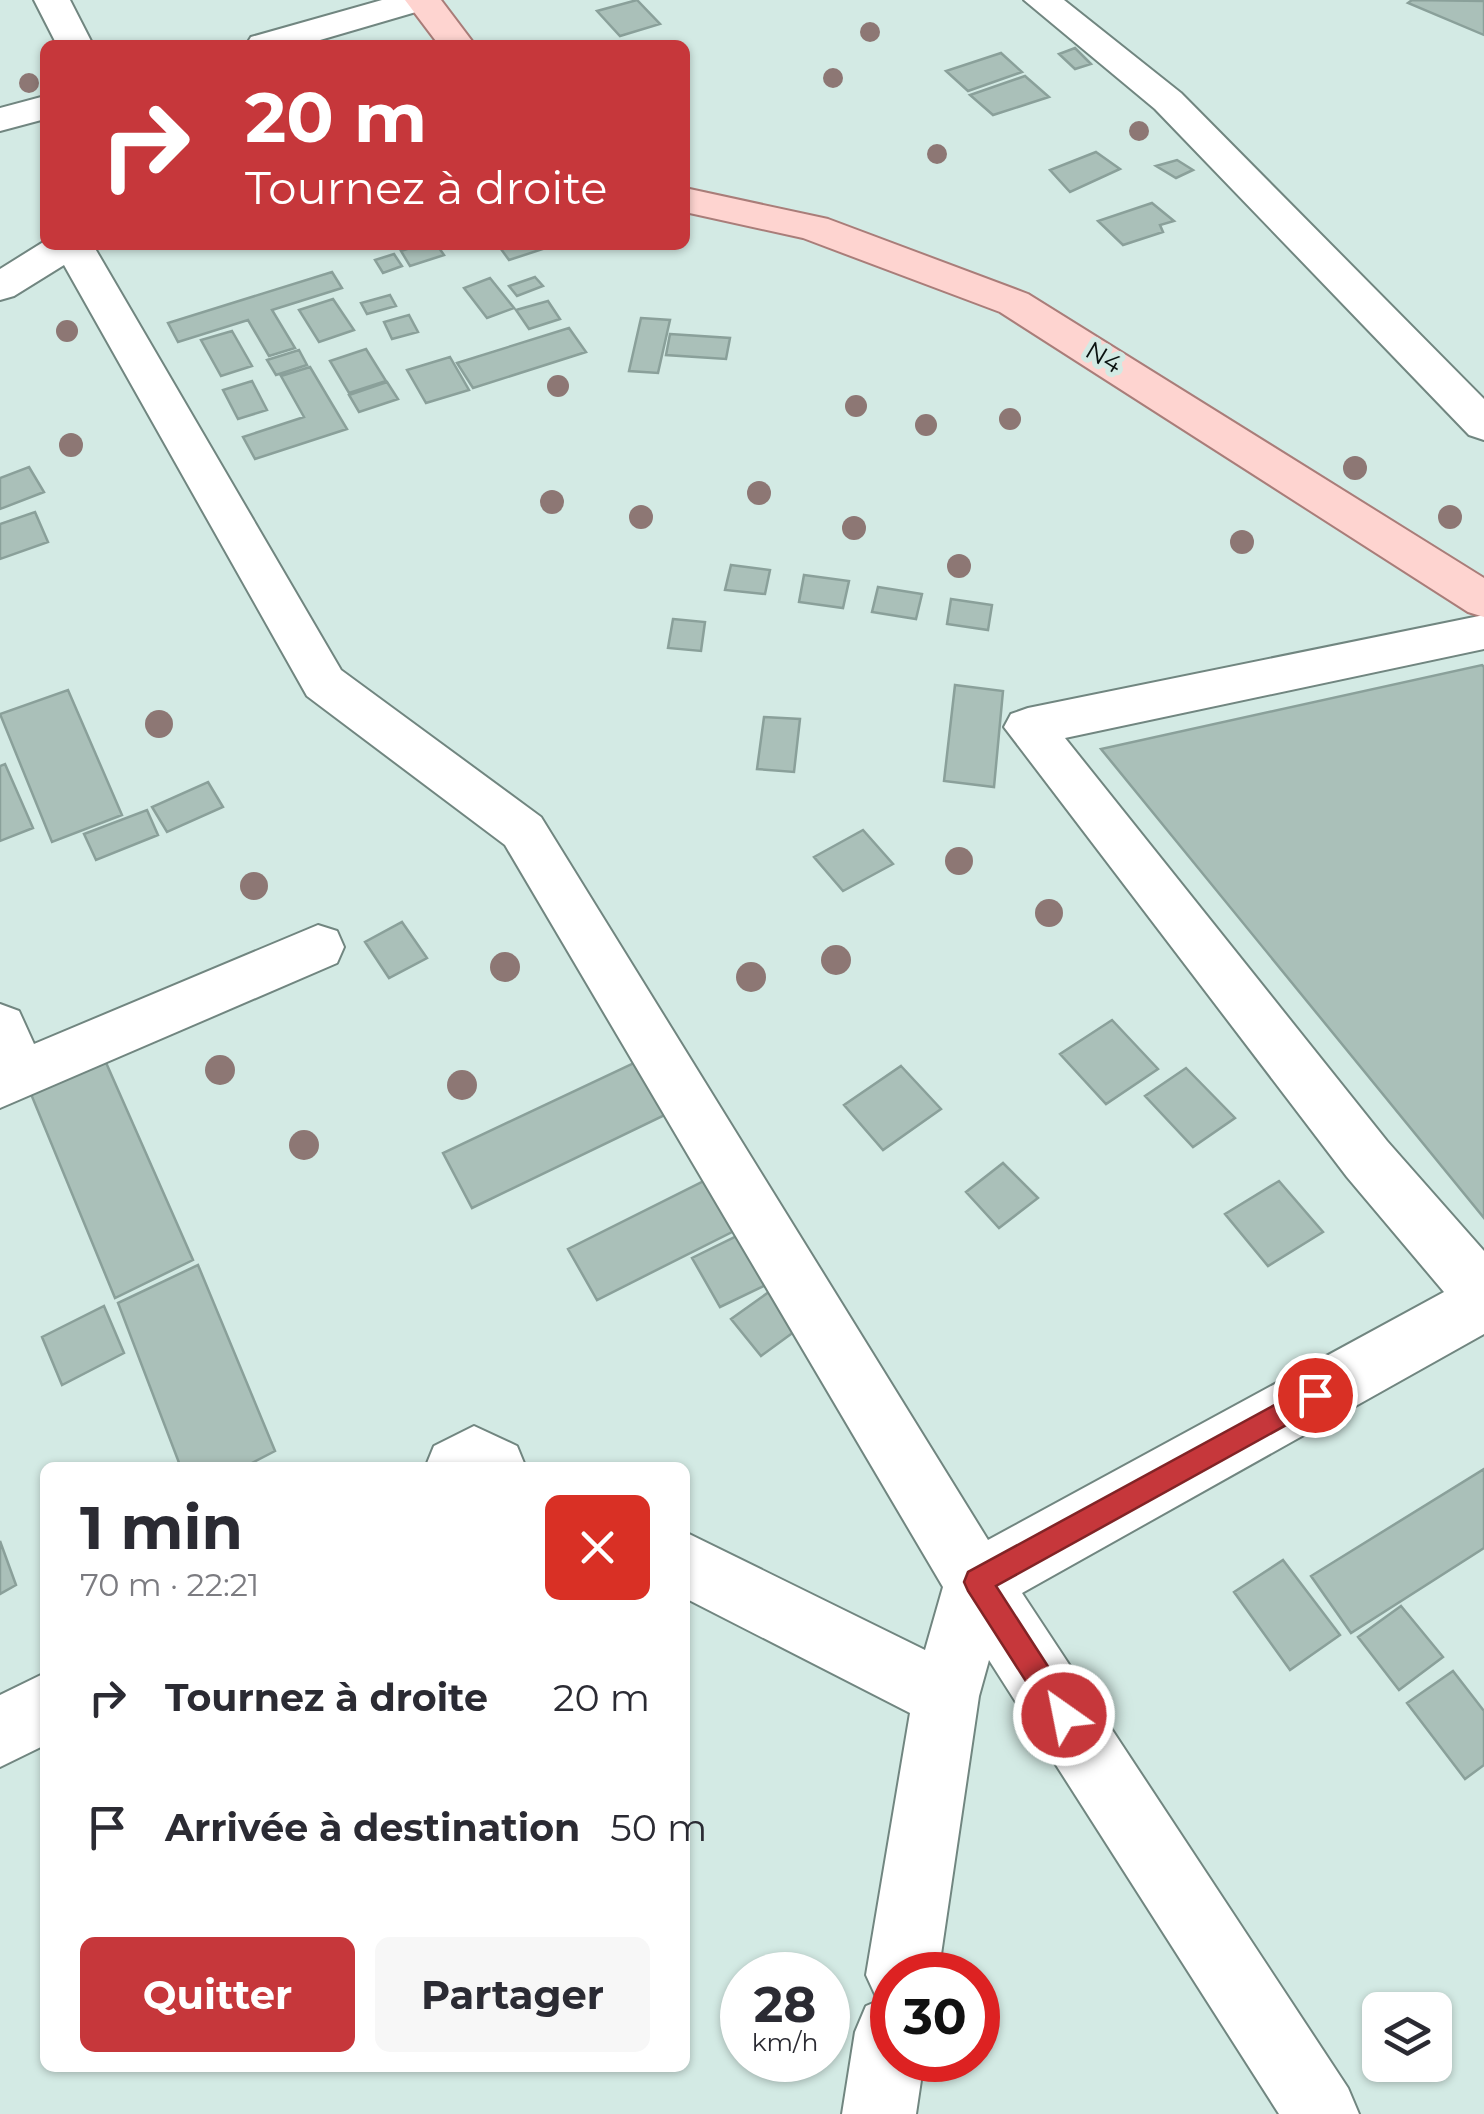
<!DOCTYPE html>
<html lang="fr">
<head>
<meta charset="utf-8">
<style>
	body { margin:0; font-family:Montserrat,sans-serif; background:#f7f7f7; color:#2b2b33; height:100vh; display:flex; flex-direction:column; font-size:38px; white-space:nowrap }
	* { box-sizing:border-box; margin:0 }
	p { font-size:32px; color:#7c7c81 }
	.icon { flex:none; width:55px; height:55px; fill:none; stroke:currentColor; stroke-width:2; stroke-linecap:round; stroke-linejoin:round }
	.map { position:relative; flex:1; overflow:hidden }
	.side { position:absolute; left:40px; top:1462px; width:650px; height:610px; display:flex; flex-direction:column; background:#fff; border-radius:15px; box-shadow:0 2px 8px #0004 }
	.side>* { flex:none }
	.banner { position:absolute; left:40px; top:40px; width:650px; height:210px; border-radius:15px; box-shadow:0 2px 8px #0004; background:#c6373b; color:#fff; overflow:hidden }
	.buttons { position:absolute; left:1362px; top:1992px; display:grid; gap:20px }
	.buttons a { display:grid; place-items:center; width:90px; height:90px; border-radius:15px; background:#fff; box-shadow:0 2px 8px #0004; font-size:50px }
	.speed { position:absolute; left:720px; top:1952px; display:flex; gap:20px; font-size:50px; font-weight:700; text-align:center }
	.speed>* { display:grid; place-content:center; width:130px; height:130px; border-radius:50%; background:#fff; box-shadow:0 2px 8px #0004; line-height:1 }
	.speed small { font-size:25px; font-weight:400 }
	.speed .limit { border:15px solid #d22; background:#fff; color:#111 }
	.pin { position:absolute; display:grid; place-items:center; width:85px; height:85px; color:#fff; margin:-42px; border:5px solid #fff; border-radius:50%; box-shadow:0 2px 10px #0007 }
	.me { position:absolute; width:110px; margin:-55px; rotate:327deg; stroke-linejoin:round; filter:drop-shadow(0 0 8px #0008) }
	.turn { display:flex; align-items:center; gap:35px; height:210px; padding:0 40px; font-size:45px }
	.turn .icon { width:130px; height:130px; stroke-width:2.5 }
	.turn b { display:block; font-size:70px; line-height:85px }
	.round { display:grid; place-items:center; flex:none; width:105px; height:105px; border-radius:15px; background:#f7f7f7 }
	.headline { display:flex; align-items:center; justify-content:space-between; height:170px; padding:0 40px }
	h1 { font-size:60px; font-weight:700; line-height:75px }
	.primary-button { display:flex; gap:20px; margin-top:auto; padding:20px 40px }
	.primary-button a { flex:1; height:115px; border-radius:15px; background:#c6373b; color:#fff; font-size:40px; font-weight:700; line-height:115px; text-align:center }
	.primary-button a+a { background:#f7f7f7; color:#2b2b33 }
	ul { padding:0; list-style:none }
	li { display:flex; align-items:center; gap:30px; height:130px; padding:0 40px }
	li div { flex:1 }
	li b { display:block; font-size:38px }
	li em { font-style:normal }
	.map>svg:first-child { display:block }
	.building { fill:#aac0b9; stroke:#8aa09a; stroke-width:2.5 }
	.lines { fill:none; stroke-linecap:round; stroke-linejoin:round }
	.minor-casing { stroke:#718680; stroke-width:4 }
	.major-casing { stroke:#a97d79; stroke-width:4 }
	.minor { fill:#fff; fill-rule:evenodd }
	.major { fill:#fed4d0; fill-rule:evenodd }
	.tree { fill:#8d7774 }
	.route { fill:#c6373b; stroke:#812426; stroke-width:2.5 }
	.labels { text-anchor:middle; stroke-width:10; stroke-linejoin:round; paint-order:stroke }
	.far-street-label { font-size:25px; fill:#0a1210; stroke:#d3eae4 }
</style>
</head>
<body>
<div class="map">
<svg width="1484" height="2114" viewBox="0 0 1484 2114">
	<rect width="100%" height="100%" fill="#d3eae4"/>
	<path class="building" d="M637,0L660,24L620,36L597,11Z
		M1412,0L1484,1V35L1408,3Z
		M1075,48L1091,64L1075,69L1059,54Z
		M1001,53L1022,72L968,91L946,71Z
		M1025,76L1049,97L993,115L970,95Z
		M1096,152L1120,169L1070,192L1050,170Z
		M1177,160L1193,170L1176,178L1156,166Z
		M1152,203L1174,221L1160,225L1163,232L1123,245L1098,221Z
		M419,245H437L444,255L410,266L401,251Z
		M498,245H547L549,247L509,260Z
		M394,254L402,266L383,273L375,260Z
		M332,272L342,288L272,310L295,348L269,356L248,320L178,342L168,323Z
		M535,277L543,286L517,296L509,286Z
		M490,278L514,308L487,318L464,288Z
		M390,295L396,306L367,314L361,303Z
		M333,299L354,330L319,342L299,310Z
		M548,301L560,319L529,329L516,310Z
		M409,315L418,332L392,339L384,322Z
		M641,318L670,320L658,373L629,371Z
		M569,328L586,352L473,388L457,363Z
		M232,331L252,366L221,376L201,340Z
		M670,334L730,338L726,359L666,355Z
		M366,349L386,381L349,393L330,361Z
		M299,350L307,365L276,375L267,360Z
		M450,357L469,390L426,403L407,370Z
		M310,367L347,429L255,459L243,437L304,417L281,376Z
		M252,381L267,410L238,419L223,390Z
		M387,382L398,399L359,412L349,395Z
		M29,467L44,492L0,509V478Z
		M35,512L48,542L0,559V524Z
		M731,565L770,570L765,594L725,590Z
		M804,575L849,581L843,608L799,602Z
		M878,587L922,594L916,619L872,612Z
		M951,599L992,605L988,630L947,624Z
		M673,619L705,622L701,651L668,648Z
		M1482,665L1484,667V1218L1101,749Z
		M955,685L1003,691L994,787L944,781Z
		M68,690L122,815L52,842L0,714Z
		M764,717L800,719L794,772L757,769Z
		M5,764L33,828L0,841V766Z
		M208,782L223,807L167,832L152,807Z
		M147,810L158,835L96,860L84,834Z
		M863,830L893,864L843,891L814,857Z
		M402,922L427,958L389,978L365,942Z
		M1112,1020L1158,1069L1106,1104L1060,1054Z
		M100,1049L193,1260L115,1298L26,1082Z
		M638,1061L669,1113L472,1208L443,1153Z
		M901,1066L941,1109L883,1150L844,1105Z
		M1186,1068L1235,1118L1193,1147L1145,1096Z
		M1003,1163L1038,1198L999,1228L966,1192Z
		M706,1180L736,1230L597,1300L568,1249Z
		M1279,1181L1323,1232L1268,1266L1225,1214Z
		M739,1235L768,1284L720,1307L692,1258Z
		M198,1265L275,1451L242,1468H181L118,1303Z
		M773,1289L802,1326L761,1356L731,1319Z
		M104,1306L124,1353L62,1385L42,1337Z
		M1484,1469V1548L1351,1633L1311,1576Z
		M0,1541L16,1585L0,1594Z
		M1283,1560L1340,1635L1290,1670L1234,1592Z
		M1401,1606L1443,1657L1399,1690L1358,1637Z
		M1453,1671L1484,1711V1765L1465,1779L1407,1703Z"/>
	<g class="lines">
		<defs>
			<path id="minor" d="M34,0H70L93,45H57Z
				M382,0H439L433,7L303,45H246L251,37Z
				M1024,0H1064L1181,93L1484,399V440L1469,435L1155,109Z
				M45,96V119L0,131V108Z
				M45,241V245H93L341,670L541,817L988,1540L1444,1292L1347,1177L1004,727L1011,714L1028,708L1484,615V649L1065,738L1387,1141L1484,1251V1334L1022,1593L1348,2088L1359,2114H1279L989,1660L979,1696L938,1975H892V2060H924L916,2114H842L855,2032L866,2006L878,2001L866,1975L910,1713L685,1598V1532L925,1650L943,1587L505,845L307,696L64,265L14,296L0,300V269Z
				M318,925L337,931L344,947L337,963L0,1108V1004L19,1011L34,1044Z
				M474,1426L517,1446L526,1468H425L434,1446Z
				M45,1673V1745L0,1767V1695Z"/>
			<path id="major" d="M405,0H441L475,45H439Z
				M685,188L828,219L1028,294L1484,578V617L1468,612L1000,312L803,238L685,212Z"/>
		</defs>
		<use href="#minor" class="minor-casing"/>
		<use href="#major" class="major-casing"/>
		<use href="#minor" class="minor"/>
		<use href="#major" class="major"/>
	</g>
	<g class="tree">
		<circle cx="870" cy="32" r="10"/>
		<circle cx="833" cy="78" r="10"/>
		<circle cx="29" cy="83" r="10"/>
		<circle cx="1139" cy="131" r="10"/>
		<circle cx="937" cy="154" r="10"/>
		<circle cx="67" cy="331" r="11"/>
		<circle cx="558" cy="386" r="11"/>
		<circle cx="856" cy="406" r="11"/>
		<circle cx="1010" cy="419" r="11"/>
		<circle cx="926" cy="425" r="11"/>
		<circle cx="71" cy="445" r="12"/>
		<circle cx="1355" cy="468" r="12"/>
		<circle cx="759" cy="493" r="12"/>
		<circle cx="552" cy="502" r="12"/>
		<circle cx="641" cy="517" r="12"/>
		<circle cx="1450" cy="517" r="12"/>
		<circle cx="854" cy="528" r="12"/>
		<circle cx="1242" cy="542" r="12"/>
		<circle cx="959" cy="566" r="12"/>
		<circle cx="159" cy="724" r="14"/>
		<circle cx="959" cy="861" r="14"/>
		<circle cx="254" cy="886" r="14"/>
		<circle cx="1049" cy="913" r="14"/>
		<circle cx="836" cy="960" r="15"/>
		<circle cx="505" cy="967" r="15"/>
		<circle cx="751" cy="977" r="15"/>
		<circle cx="220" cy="1070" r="15"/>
		<circle cx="462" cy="1085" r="15"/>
		<circle cx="304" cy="1145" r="15"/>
	</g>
	<path class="route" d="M1315,1383L1324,1387L1328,1395L1324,1404L996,1586L1073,1705L1077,1715L1073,1725L1064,1729L1054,1725L968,1591L964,1582L968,1572Z"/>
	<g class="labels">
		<g class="far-street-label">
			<text transform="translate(1104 357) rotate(31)" y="9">N4</text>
		</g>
	</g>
</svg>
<div class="buttons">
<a><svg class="icon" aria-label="layers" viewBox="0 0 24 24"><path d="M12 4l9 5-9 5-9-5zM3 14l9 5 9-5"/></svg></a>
</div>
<div class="speed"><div>28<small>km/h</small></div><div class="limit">30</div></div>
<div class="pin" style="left:1315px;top:1395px;background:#d93025"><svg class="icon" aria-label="arrive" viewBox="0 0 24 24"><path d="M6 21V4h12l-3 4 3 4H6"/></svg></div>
<svg class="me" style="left:1064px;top:1715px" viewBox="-20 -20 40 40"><circle r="17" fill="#c6373b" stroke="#fff" stroke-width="3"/><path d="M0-11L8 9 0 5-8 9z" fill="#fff"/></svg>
<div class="banner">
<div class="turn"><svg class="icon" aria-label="right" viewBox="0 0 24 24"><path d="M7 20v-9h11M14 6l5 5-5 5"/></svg><div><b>20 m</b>Tournez à droite</div></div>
</div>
<section class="side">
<div class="headline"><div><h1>1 min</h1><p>70 m · 22:21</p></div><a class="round" style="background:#d93025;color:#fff"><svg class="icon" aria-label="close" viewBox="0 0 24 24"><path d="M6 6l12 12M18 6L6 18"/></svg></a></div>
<ul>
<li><svg class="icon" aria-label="right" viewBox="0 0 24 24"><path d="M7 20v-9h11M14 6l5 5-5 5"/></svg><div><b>Tournez à droite</b></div><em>20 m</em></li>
<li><svg class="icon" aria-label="arrive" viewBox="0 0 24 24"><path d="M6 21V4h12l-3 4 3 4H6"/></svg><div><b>Arrivée à destination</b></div><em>50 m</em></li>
</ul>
<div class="primary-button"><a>Quitter</a><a>Partager</a></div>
</section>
</div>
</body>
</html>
